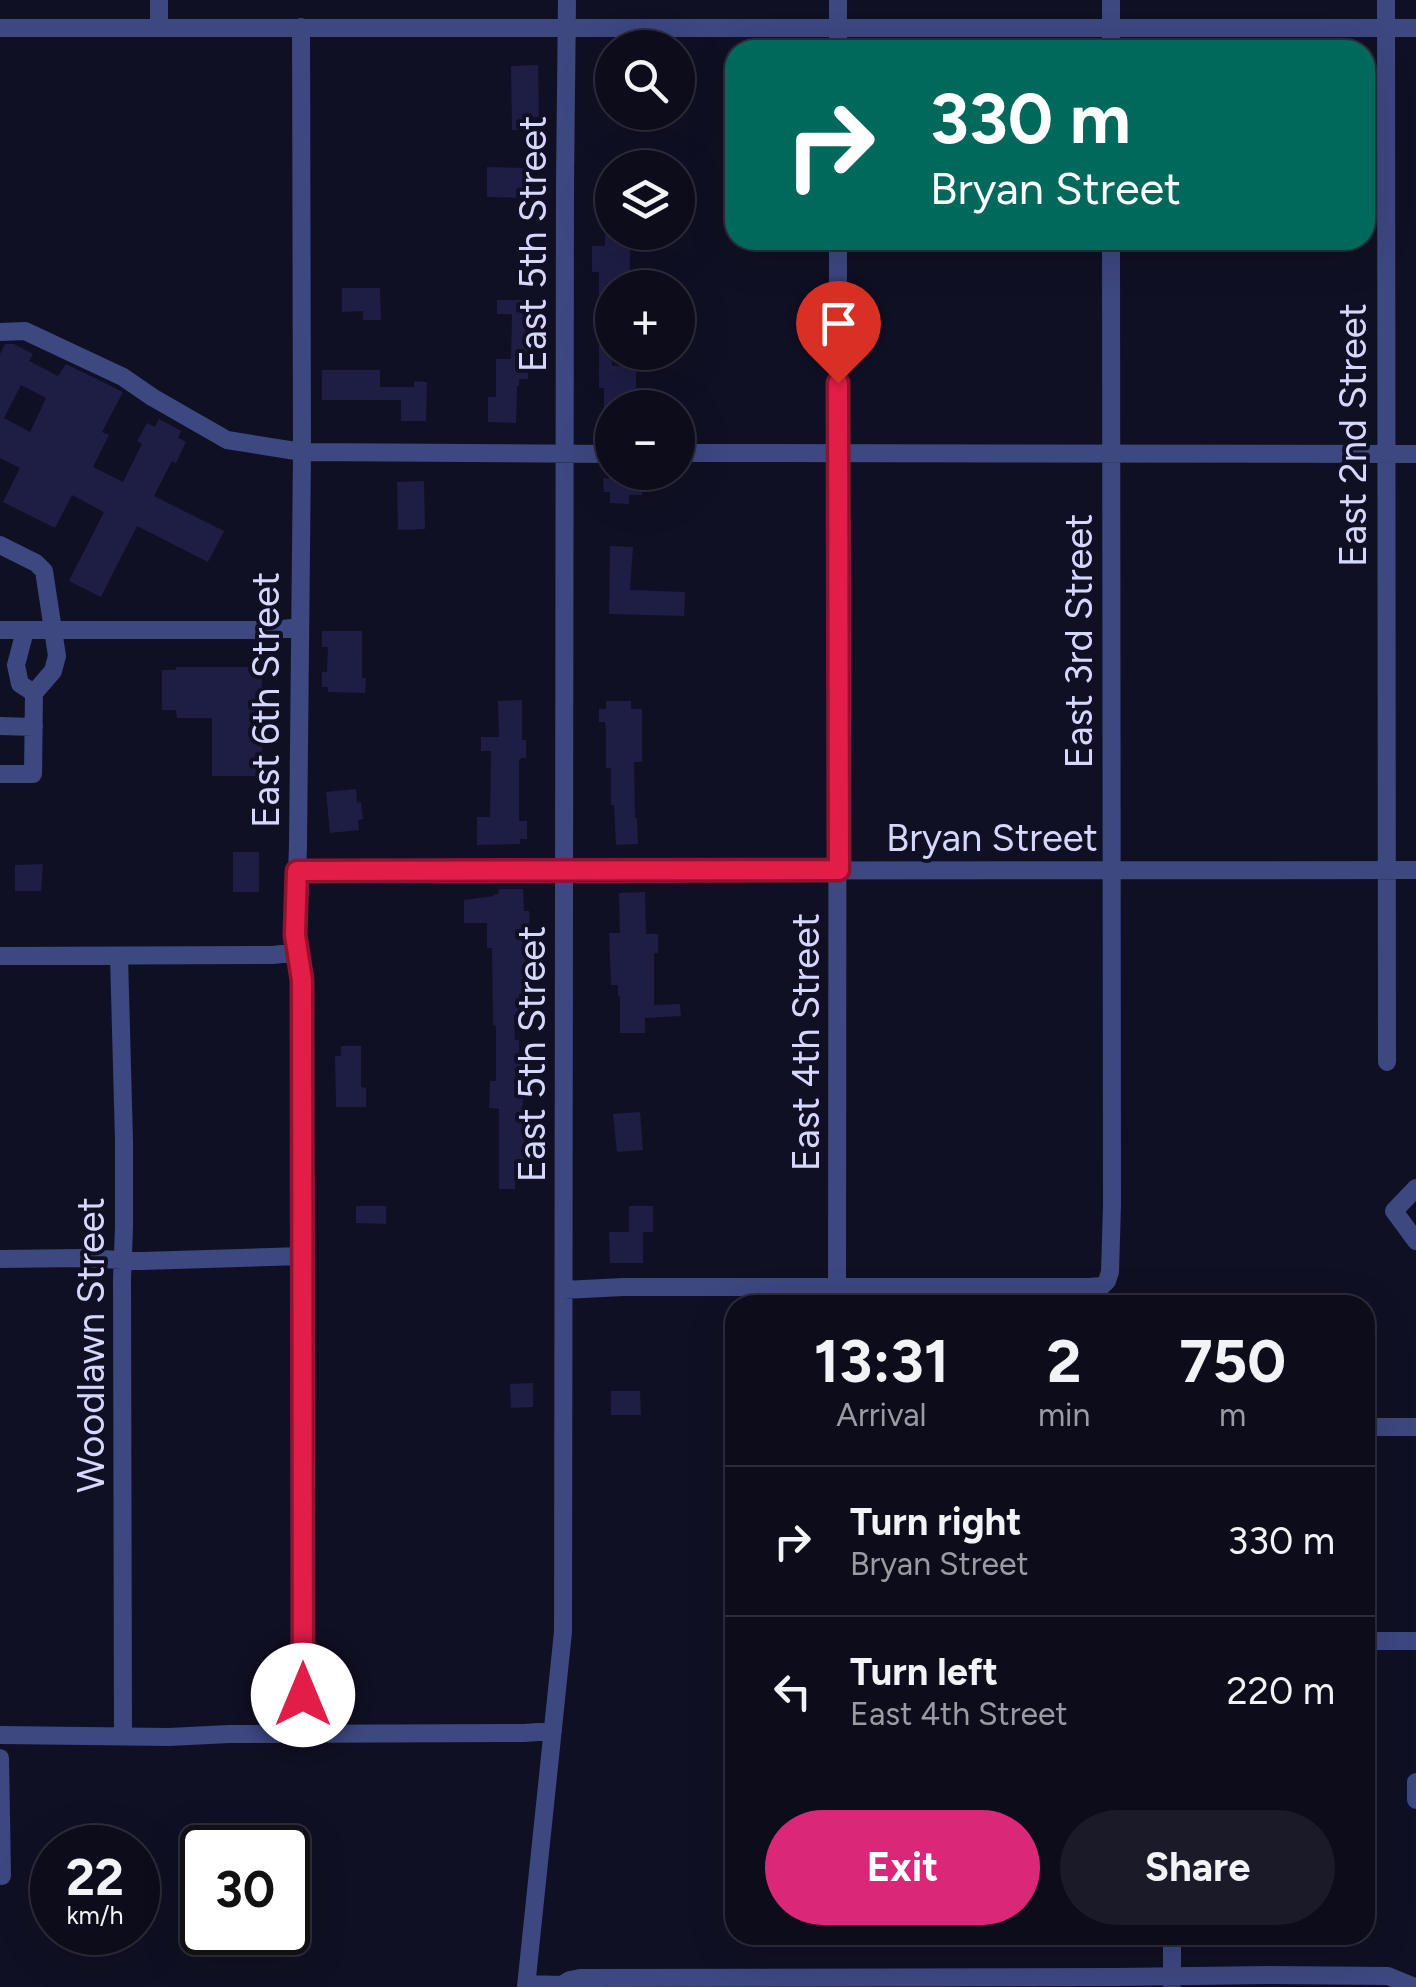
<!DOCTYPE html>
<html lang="en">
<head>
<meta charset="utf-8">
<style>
	body { margin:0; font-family:Figtree,sans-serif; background:#1a1a28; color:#f1f3f6; height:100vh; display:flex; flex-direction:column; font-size:38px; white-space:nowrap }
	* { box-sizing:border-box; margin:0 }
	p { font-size:32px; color:#9a9ba3 }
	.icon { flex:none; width:55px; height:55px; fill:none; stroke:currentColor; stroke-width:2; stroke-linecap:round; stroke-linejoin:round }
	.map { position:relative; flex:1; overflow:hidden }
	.panel { position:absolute; left:725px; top:1295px; width:650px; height:650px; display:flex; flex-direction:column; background:#0c0c1b; border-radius:30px; box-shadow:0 10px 40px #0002,0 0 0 2px #2c2c3a }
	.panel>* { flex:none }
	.banner { position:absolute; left:725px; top:40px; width:650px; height:210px; border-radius:30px; box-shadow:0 10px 40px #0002,0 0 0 2px #2c2c3a; background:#00695c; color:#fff; overflow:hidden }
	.tools { position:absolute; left:595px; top:30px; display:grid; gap:20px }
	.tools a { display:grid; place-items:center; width:100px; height:100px; border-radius:50%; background:#0c0c1b; box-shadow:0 10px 40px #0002,0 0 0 2px #2c2c3a; font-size:50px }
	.speed { position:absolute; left:30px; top:1825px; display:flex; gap:20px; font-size:50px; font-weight:700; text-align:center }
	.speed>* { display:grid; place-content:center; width:130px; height:130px; border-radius:50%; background:#0c0c1b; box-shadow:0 10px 40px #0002,0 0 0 2px #2c2c3a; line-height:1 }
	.speed small { font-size:25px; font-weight:400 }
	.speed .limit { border:5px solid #111; border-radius:15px; background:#fff; color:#111 }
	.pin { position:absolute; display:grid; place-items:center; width:85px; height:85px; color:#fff; margin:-102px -42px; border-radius:50% 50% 50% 0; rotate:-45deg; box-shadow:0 0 10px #0007 }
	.pin .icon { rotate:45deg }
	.me { position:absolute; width:110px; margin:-55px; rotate:0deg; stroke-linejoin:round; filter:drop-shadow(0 0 8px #0008) }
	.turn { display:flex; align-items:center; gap:35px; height:210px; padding:0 40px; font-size:45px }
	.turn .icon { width:130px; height:130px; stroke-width:2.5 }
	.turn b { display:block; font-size:70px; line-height:85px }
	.eta { display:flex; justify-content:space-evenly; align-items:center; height:170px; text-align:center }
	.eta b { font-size:60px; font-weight:700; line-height:70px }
	.action { display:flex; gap:20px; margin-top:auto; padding:20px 40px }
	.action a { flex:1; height:115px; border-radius:60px; background:#db2777; color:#fff; font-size:40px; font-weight:700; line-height:115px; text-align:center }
	.action a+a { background:#1a1a28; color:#f1f3f6 }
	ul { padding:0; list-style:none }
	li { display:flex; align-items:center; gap:30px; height:150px; padding:0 40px; border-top:2px solid #2c2c3a }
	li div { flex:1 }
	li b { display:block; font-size:38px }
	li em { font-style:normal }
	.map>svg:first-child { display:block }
	.building { fill:#1e1d44; fill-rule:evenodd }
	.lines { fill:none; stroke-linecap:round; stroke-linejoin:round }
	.minor { stroke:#3d4780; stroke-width:18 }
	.route-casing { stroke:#92132f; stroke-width:25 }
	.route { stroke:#e11d48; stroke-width:18 }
	.labels { text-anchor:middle; stroke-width:8; stroke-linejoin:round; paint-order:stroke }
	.street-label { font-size:38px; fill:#d5d7fd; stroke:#101024 }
</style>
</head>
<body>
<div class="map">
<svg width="1416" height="1987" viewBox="0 0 1416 1987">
	<rect width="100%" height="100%" fill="#101024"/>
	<path class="building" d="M538,65L539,117H527V130H512L511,66Z
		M487,167L525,168L524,181H531L530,198L487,197Z
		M605,232H631L629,288H612V366H636V408H604V388H599V272H592V246H605Z
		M342,288H380L381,320H363V311L342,312Z
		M497,300H532V323H537V344L531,343V347H528V379H519V386H517L516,423L488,422V397H496V359H511L512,314H497Z
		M5,344H14L33,354L29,361L58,376L66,364L123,392L102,432L109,435L93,467L123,482L142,444L137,441L147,423L155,427L159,419L181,431L178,438L186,442L176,463L172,461L154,496L224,531L208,562L137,526L101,597L69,581L104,512L72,495L55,528L3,502L20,468L0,458V354ZM21,385L46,398L30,432L4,418Z
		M322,370H380V387H414V381L427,382L426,421H401V400H322Z
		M603,478L642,479V495H629V504L610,503V492H604Z
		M424,481L425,529L398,530L397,482Z
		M610,546L633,547L630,590L685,592L684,616L609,614Z
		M322,631H362V678H366L365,693L328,692V687H322V672H327L328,647H322Z
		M176,667H262V776H212V718H177L176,710H162V670H176Z
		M522,700V740H526V758H521L519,761V821H527V839H520V844L477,845V817H490L491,751H481V737H499L498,701Z
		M606,701H631V709H642V762H634L635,818H637L638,844L616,845L614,805H611V768H606V729L605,722H599V709H606Z
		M356,789L357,803L361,802L363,819L358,820L359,830L330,833L326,792Z
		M233,852H259V892H233Z
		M43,864L41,891H15V865Z
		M499,889H523L524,911H529L530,927H527L528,984H522V994H519V1014L514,1015L515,1040H519V1055H524V1084L531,1085V1099H523L522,1126H526L523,1182H515V1189H499V1109L489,1108L490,1081H496V1025L493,1026L492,948H487V923H464V900L494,896V894H498Z
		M645,892L646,934H658V953H654V1005L680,1004L681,1016L645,1018V1033H620V996H618V985H611L609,933H620L619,893Z
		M341,1046H361V1087L366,1088V1107H336L335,1056H341Z
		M640,1112L643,1150L617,1152L613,1114Z
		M356,1206H386V1224L356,1223Z
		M629,1206H653V1232H643V1263H610L609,1232H629Z
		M533,1383V1407L511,1408L510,1384Z
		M611,1391H640L641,1415H611Z"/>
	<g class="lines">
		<path class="minor" d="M159,0V27
			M1386,0L1387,1062
			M301,27L302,452L298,845L295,935L301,980L304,1733
			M0,28H1416
			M838,50V0
			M1111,50V0
			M0,332L25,331L123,377L152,397L227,440L302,452L612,454
			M678,453L1416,454
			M0,545L36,563L44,571L57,656L53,671L34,693L20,684L16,665L25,631
			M0,630H274L300,627
			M0,726L34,727
			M0,774H33L34,693
			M297,871L1416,870
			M0,956L273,955L297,952
			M119,956L124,1141V1227L122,1280L123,1735
			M1416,1188L1394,1211L1416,1241
			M0,1259L81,1258L142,1261L302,1256
			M564,1290L623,1287H1089L1102,1286L1107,1281L1110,1272L1112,1205L1111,240
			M837,1305L838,240
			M1365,1427H1416
			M1365,1641H1416
			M0,1735L169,1737L229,1734L524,1733L553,1731
			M0,1758L2,1876
			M1416,1782V1800
			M1172,1935V1984
			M527,1984L562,1985L570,1980L580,1978L1116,1977L1268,1975L1388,1976L1415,1987
			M526,1987L563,1632L565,183L567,0"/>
	</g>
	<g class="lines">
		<defs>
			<path id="route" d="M303,1695L302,980L295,935L297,871L839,870L838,383"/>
		</defs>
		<use href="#route" class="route-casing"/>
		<use href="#route" class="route"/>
	</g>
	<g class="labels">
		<g class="street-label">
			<text transform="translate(533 244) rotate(-90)" y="13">East 5th Street</text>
			<text transform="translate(1353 435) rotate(-90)" y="13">East 2nd Street</text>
			<text transform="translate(1079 641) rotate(-90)" y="13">East 3rd Street</text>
			<text transform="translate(266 700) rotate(-90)" y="13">East 6th Street</text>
			<text x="992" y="851">Bryan Street</text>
			<text transform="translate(806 1042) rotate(-90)" y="13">East 4th Street</text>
			<text transform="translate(532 1054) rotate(-90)" y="13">East 5th Street</text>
			<text transform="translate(91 1345) rotate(-90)" y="13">Woodlawn Street</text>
		</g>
	</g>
</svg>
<div class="tools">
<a><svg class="icon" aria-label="search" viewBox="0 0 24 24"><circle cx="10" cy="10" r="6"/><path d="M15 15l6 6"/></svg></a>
<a><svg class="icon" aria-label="layers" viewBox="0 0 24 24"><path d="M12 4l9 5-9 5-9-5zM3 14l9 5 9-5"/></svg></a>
<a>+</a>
<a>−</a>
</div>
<div class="speed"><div>22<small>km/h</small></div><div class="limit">30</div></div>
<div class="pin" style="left:838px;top:383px;background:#d93025"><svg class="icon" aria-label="arrive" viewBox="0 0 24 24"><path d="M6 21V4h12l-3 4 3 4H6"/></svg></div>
<svg class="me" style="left:303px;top:1695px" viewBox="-20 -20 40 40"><circle r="19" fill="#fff"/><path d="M0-13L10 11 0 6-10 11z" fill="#e11d48"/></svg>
<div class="banner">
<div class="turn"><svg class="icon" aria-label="right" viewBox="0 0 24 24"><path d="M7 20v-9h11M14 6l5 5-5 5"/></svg><div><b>330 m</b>Bryan Street</div></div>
</div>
<section class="panel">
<div class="eta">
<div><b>13:31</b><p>Arrival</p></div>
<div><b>2</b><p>min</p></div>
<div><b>750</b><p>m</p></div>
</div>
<ul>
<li><svg class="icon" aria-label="right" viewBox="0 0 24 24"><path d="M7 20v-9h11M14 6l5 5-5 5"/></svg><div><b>Turn right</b><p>Bryan Street</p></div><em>330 m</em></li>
<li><svg class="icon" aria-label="left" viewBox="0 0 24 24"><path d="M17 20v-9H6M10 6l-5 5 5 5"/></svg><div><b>Turn left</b><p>East 4th Street</p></div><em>220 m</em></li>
</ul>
<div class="action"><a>Exit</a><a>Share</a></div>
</section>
</div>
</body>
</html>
